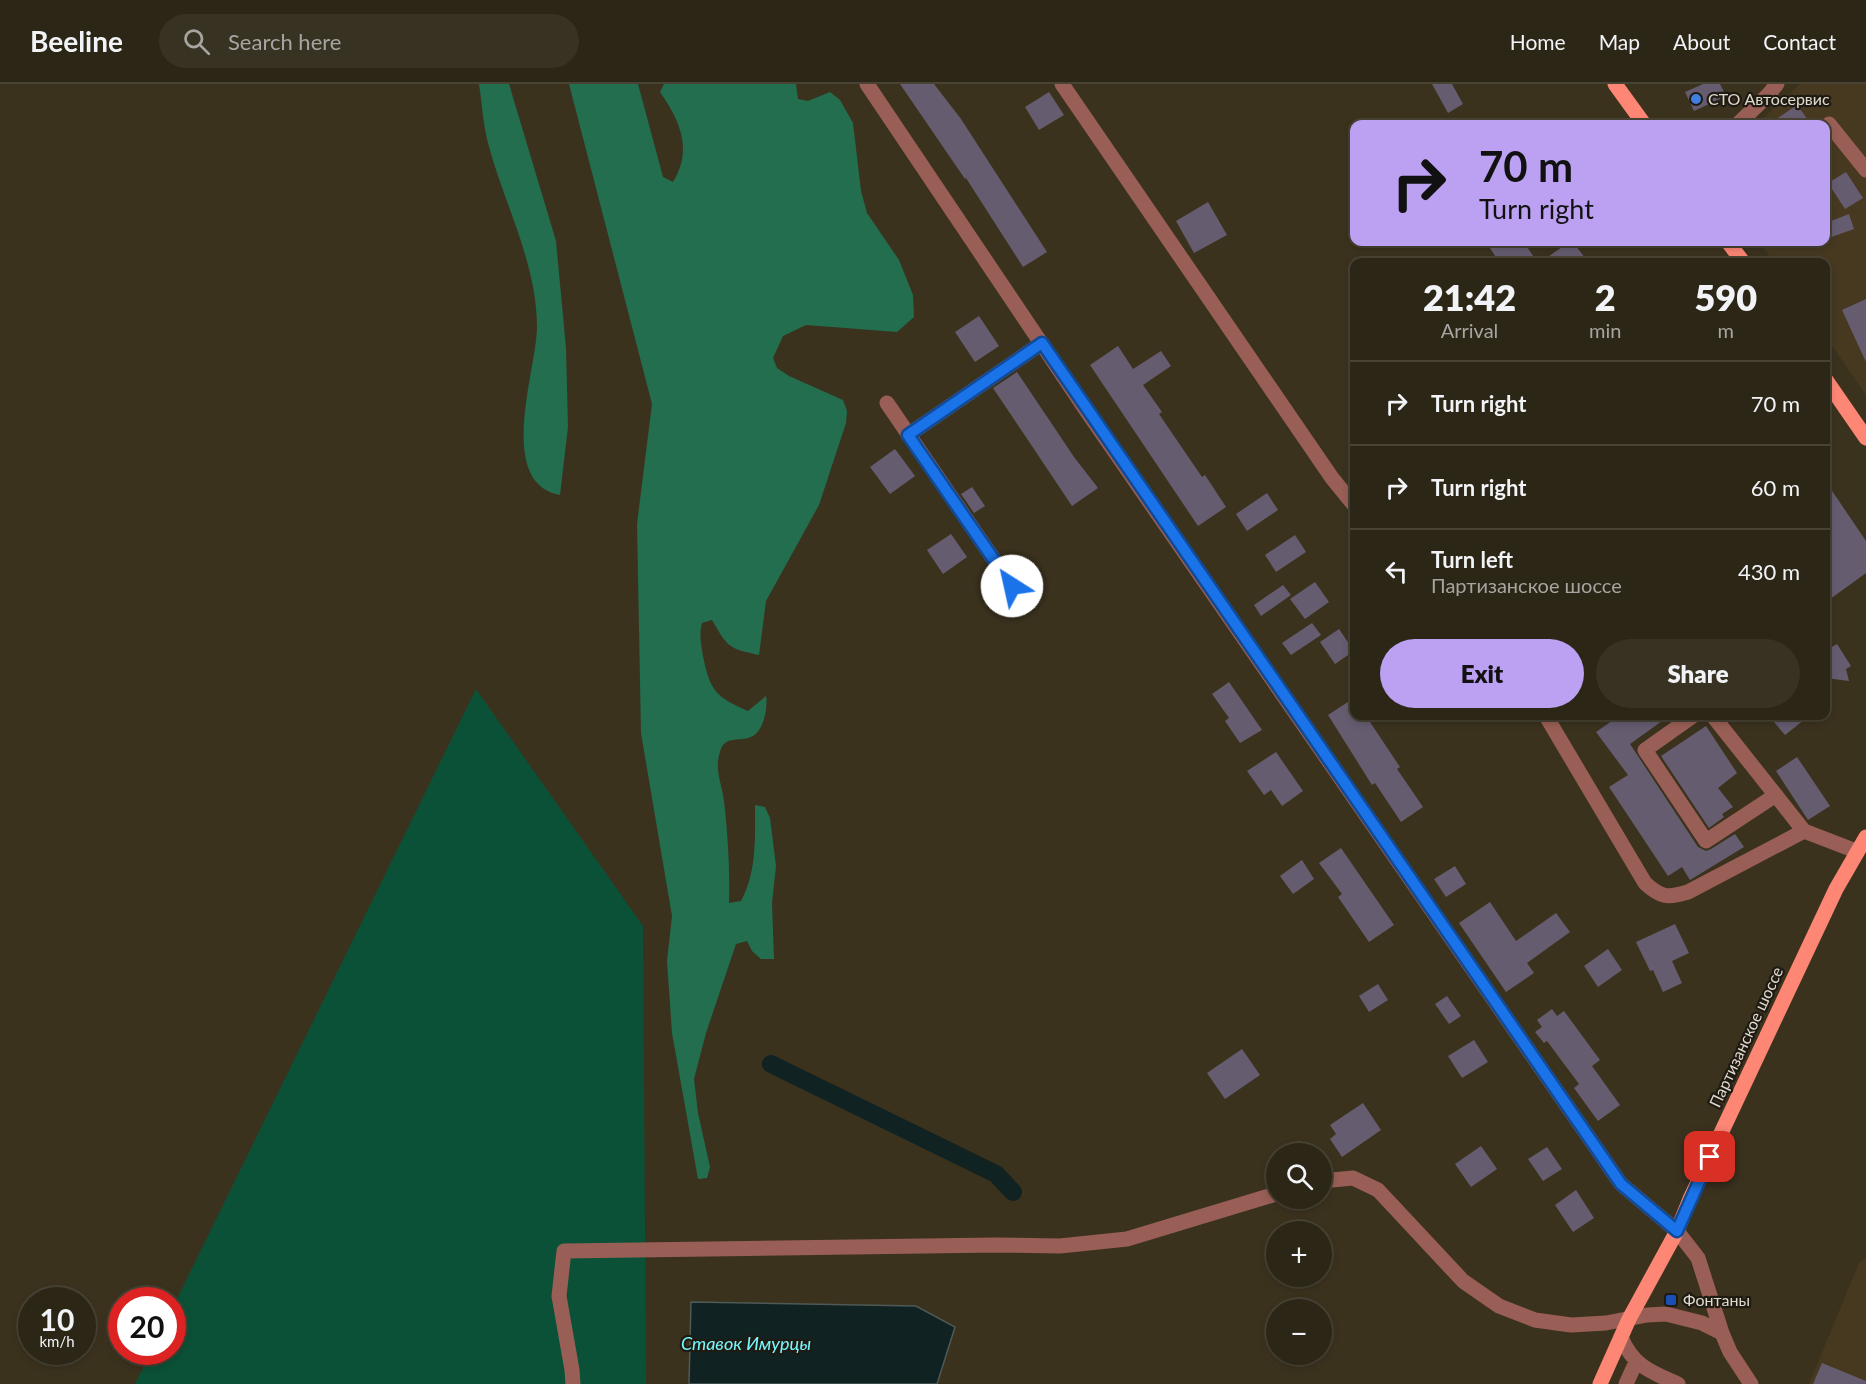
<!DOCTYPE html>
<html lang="en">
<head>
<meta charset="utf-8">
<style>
	body { margin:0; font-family:Lato,sans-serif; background:#383223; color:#f1f3f6; height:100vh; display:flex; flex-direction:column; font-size:22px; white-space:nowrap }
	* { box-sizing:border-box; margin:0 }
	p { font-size:20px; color:#a6a5a1 }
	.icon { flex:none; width:33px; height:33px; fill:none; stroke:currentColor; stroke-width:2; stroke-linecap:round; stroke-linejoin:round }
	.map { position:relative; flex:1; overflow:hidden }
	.drawer { position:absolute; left:1350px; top:174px; width:480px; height:462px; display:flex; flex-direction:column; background:#2c2616; border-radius:12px; box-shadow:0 3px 9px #0003,0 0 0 2px #484335 }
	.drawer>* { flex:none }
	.guide { position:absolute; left:1350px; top:36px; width:480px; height:126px; border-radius:12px; box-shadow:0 3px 9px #0003,0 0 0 2px #484335; background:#bca0f2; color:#111; overflow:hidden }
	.tools { position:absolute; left:1266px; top:1059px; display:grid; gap:12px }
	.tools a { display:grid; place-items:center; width:66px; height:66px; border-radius:50%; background:#2c2616; box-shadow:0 3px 9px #0003,0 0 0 2px #484335; font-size:30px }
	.speed { position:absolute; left:18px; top:1203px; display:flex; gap:12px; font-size:30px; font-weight:700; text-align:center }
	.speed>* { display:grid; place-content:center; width:78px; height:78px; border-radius:50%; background:#2c2616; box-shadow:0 3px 9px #0003,0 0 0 2px #484335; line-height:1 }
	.speed small { font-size:15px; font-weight:400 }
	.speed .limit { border:9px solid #d22; background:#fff; color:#111 }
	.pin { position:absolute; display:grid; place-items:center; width:51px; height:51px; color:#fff; margin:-26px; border-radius:12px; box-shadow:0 3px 9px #0006 }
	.me { position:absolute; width:66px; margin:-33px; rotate:325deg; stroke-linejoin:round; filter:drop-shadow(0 0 4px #0008) }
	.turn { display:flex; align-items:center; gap:21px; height:126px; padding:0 30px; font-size:27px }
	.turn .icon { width:78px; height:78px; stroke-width:2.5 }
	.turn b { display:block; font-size:42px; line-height:51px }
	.eta { display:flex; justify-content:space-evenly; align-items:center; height:102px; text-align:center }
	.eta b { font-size:36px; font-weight:800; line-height:42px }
	.primary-button { display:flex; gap:12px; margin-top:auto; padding:12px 30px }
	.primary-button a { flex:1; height:69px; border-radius:36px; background:#bca0f2; color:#111; font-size:24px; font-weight:800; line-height:69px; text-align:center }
	.primary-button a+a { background:#383223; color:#f1f3f6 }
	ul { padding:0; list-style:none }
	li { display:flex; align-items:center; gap:18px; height:84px; padding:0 30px; border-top:2px solid #484335 }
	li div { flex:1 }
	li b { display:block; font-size:22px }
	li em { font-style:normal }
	header { display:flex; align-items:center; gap:36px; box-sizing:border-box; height:84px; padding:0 30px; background:#2c2616; border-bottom:2px solid #484335 }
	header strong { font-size:28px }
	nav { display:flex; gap:33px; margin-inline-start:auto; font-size:21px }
	.search { width:420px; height:54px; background:#383223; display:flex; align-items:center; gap:15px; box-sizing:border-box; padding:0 21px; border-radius:33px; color:#a6a5a1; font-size:22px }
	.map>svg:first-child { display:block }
	.built { fill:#463920 }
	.green { fill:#0b5137 }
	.forest { fill:#226e4e }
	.water { fill:#112223; stroke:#4f5956; stroke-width:1.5 }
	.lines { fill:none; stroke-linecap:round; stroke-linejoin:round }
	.canal { stroke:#112223; stroke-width:18 }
	.building { fill:#665c70 }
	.minor { stroke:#995f56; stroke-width:15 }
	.major { stroke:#fd8675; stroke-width:15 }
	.route-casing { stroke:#114b97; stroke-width:15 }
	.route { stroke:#1a73e8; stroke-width:10 }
	.shop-dot { fill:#3f7fe0; stroke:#1f1a12; stroke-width:2 }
	.transit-dot { fill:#1a4fb4; stroke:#1f1a12; stroke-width:2 }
	.labels { text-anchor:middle; stroke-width:4.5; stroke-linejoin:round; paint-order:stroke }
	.poi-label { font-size:16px; fill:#e0d9ce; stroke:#1f1a12; text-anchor:start }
	.street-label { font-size:16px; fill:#e0d9ce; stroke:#1f1a12 }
	.water-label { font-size:18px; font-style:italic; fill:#76f8ff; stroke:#1f1a12 }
</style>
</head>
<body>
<header>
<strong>Beeline</strong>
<div class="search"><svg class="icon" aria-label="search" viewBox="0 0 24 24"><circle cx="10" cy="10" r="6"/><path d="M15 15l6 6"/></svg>Search here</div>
<nav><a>Home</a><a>Map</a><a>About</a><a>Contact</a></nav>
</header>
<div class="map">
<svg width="1866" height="1300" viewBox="0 0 1866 1300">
	<rect width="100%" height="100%" fill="#3b321e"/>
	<path class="built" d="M1800,0H1866V311L1826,253V178H1774L1759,158H1826V40H1757Z
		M1866,1174V1300H1809L1859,1179Z"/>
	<path class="green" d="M476,605L643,842L646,1300H135L151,1268H172L173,1223Z"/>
	<path class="forest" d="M479,0H509L556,157L566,264L568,343L560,411C495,399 537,285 537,243C537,179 504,120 488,59C483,40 482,19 479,0Z
		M569,0H638L663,93L673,98C693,65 680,37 660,8L664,0H796L798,15L808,17L830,8L840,16L853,39L861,107L867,129L899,176L913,211L914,233L897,248L806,241L783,252L773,274L777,284L789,292L843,316L847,327L846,339L819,421L766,517L759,571C727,564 728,563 712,536L702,539C699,551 701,560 703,572C710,607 716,613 748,627L766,612C768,624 764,647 751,653C739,658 724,651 720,668C714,686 722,699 724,717C728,752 730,785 729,819L741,817C757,788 755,753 755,721L765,723L770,734L776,782L772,819L774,875H761L752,867L747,857L736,860L706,949L694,995L698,1029L710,1083L707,1094L698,1095L672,949L667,877L672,832L641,649L637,440L652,320Z"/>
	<path class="water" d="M691,1218L916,1222L955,1243L937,1300H689Z"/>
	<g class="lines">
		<path class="canal" d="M771,980L996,1090L1013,1108"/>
	</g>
	<path class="building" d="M900,0H934L961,35L1047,168L1023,183L966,94L965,95Z
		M1432,0H1452L1463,20L1448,29Z
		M1703,0H1720L1726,12L1694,27L1685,8Z
		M1049,8L1064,31L1039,46L1025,23Z
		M1797,21L1811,40H1769Z
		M1846,88L1863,114L1845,125L1828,99Z
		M1208,118L1227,151L1194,169L1176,137Z
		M1849,130L1854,145L1826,155V139Z
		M1486,158H1524L1537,178H1499Z
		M1569,158H1573L1588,178H1541Z
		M1866,215V278L1842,226Z
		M979,232L999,262L975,278L955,248Z
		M1118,262L1133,285L1161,267L1171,282L1143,301L1162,328L1159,330L1202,393L1205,391L1226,423L1198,442L1090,281Z
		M1017,288L1074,373L1098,404L1072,422L993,304Z
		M895,365L915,392L890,410L870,383Z
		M1826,398L1866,457V489L1826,518Z
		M972,403L985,422L974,429L961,410Z
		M1267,409L1278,426L1247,447L1236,430Z
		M951,450L967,473L943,490L927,466Z
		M1295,451L1306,468L1276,488L1265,471Z
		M1315,498L1329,518L1305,535L1290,515Z
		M1283,501L1291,511L1261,532L1254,521Z
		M1312,539L1321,551L1291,571L1282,559Z
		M1339,545L1354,567L1335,580L1320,558Z
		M1837,560L1851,582L1846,585L1849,597L1826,594V566Z
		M1229,598L1262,646L1240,659L1225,637L1229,634L1212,610Z
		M1354,614V632H1366L1400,683L1397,685L1423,723L1401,738L1375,699L1372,701L1328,631Z
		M1619,632H1669L1630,660L1698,763L1706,767L1711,765L1735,750L1744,763L1690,796L1682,783L1668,792L1609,703L1628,691L1596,648Z
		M1769,632H1809L1785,651Z
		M1706,642L1737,689L1718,704L1733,723L1722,730L1724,733L1709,744L1661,672Z
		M1276,668L1303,707L1282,722L1271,706L1264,711L1247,687Z
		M1797,673L1830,722L1808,736L1776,687Z
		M1341,764L1394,841L1369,858L1338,813L1342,810L1319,779Z
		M1302,776L1314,795L1293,810L1280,792Z
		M1455,782L1466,800L1446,813L1434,795Z
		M1490,818L1516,857L1556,829L1570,848L1527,879L1534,889L1506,908L1459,839Z
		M1675,840L1689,869L1672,877L1682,899L1663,908L1653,886L1650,887L1636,858Z
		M1608,865L1622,886L1598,903L1584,882Z
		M1378,900L1388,916L1369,928L1359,912Z
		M1447,912L1461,932L1449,940L1435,920Z
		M1552,925L1557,932L1564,927L1600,976L1592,982L1620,1021L1598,1037L1574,1004L1579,1000L1547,957L1544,959L1535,948L1542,943L1537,936Z
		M1474,956L1488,978L1462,994L1448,972Z
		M1242,965L1260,991L1225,1015L1207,989Z
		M1363,1019L1381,1046L1342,1073L1330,1055L1336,1050L1330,1041Z
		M1481,1062L1497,1085L1471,1103L1455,1080Z
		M1547,1063L1562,1085L1543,1097L1528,1075Z
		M1576,1106L1594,1134L1573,1148L1555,1121Z
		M1822,1279L1866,1297V1300H1813Z"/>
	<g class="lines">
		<path class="minor" d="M867,0L1086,326L1621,1100L1677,1147L1698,1174L1722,1249L1730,1268L1751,1300
			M1062,0L1332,394L1354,421
			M1738,40L1768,11L1777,0
			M1826,43L1829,40L1866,86
			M887,319L1012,502
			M908,351L1042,259
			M1546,632L1645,799C1661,814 1668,814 1688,808L1804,747L1856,767
			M1693,632L1645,666L1706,757L1776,711
			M1713,632L1804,747
			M1322,1097L1353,1094L1378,1106L1463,1197L1499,1222L1535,1236L1571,1241L1606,1239L1647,1231L1666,1230L1702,1239L1722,1249
			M1621,1253C1633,1282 1651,1288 1678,1300
			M573,1300L572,1286L559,1212L564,1167L996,1161L1060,1162L1127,1155L1276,1110
			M1626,1300L1636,1278"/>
		<path class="major" d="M1615,0L1644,40
			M1728,158L1743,178
			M1826,296L1866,354
			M1600,1300L1629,1235L1677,1147L1690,1115L1836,805L1866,753"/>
	</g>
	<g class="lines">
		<defs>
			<path id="route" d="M1012,502L908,351L1042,259L1621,1100L1677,1147L1710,1073"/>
		</defs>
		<use href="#route" class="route-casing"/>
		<use href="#route" class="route"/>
	</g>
	<circle class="shop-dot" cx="1696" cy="15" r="6"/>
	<rect class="transit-dot" x="1665" y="1210" width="12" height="12" rx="3"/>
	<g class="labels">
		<g class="poi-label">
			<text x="1708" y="21">СТО Автосервис</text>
			<text x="1683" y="1222">Фонтаны</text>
		</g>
		<g class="street-label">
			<text transform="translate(1746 953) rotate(-65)" y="6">Партизанское шоссе</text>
		</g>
		<g class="water-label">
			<text x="746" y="1266">Ставок Имурцы</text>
		</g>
	</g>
</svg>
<div class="tools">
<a><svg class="icon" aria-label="search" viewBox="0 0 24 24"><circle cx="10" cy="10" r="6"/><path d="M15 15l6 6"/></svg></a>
<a>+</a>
<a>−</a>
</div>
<div class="speed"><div>10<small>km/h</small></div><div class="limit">20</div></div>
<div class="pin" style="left:1710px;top:1073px;background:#d93025"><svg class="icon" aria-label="arrive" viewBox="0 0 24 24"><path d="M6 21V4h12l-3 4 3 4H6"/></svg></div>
<svg class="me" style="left:1012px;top:502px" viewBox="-20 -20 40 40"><circle r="19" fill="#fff"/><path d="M0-13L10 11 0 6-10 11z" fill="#1a73e8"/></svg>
<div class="guide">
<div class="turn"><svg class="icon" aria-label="right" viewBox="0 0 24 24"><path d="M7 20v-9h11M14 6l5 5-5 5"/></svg><div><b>70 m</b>Turn right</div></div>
</div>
<section class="drawer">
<div class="eta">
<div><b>21:42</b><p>Arrival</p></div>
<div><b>2</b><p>min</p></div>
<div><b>590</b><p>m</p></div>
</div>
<ul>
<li><svg class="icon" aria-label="right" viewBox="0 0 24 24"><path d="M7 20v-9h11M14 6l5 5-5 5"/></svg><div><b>Turn right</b></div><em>70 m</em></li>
<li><svg class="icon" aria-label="right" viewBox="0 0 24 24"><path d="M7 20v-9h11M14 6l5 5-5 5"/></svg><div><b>Turn right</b></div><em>60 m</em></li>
<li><svg class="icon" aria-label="left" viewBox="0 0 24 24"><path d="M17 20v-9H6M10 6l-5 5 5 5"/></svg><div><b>Turn left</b><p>Партизанское шоссе</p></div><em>430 m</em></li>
</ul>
<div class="primary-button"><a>Exit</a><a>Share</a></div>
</section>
</div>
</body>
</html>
